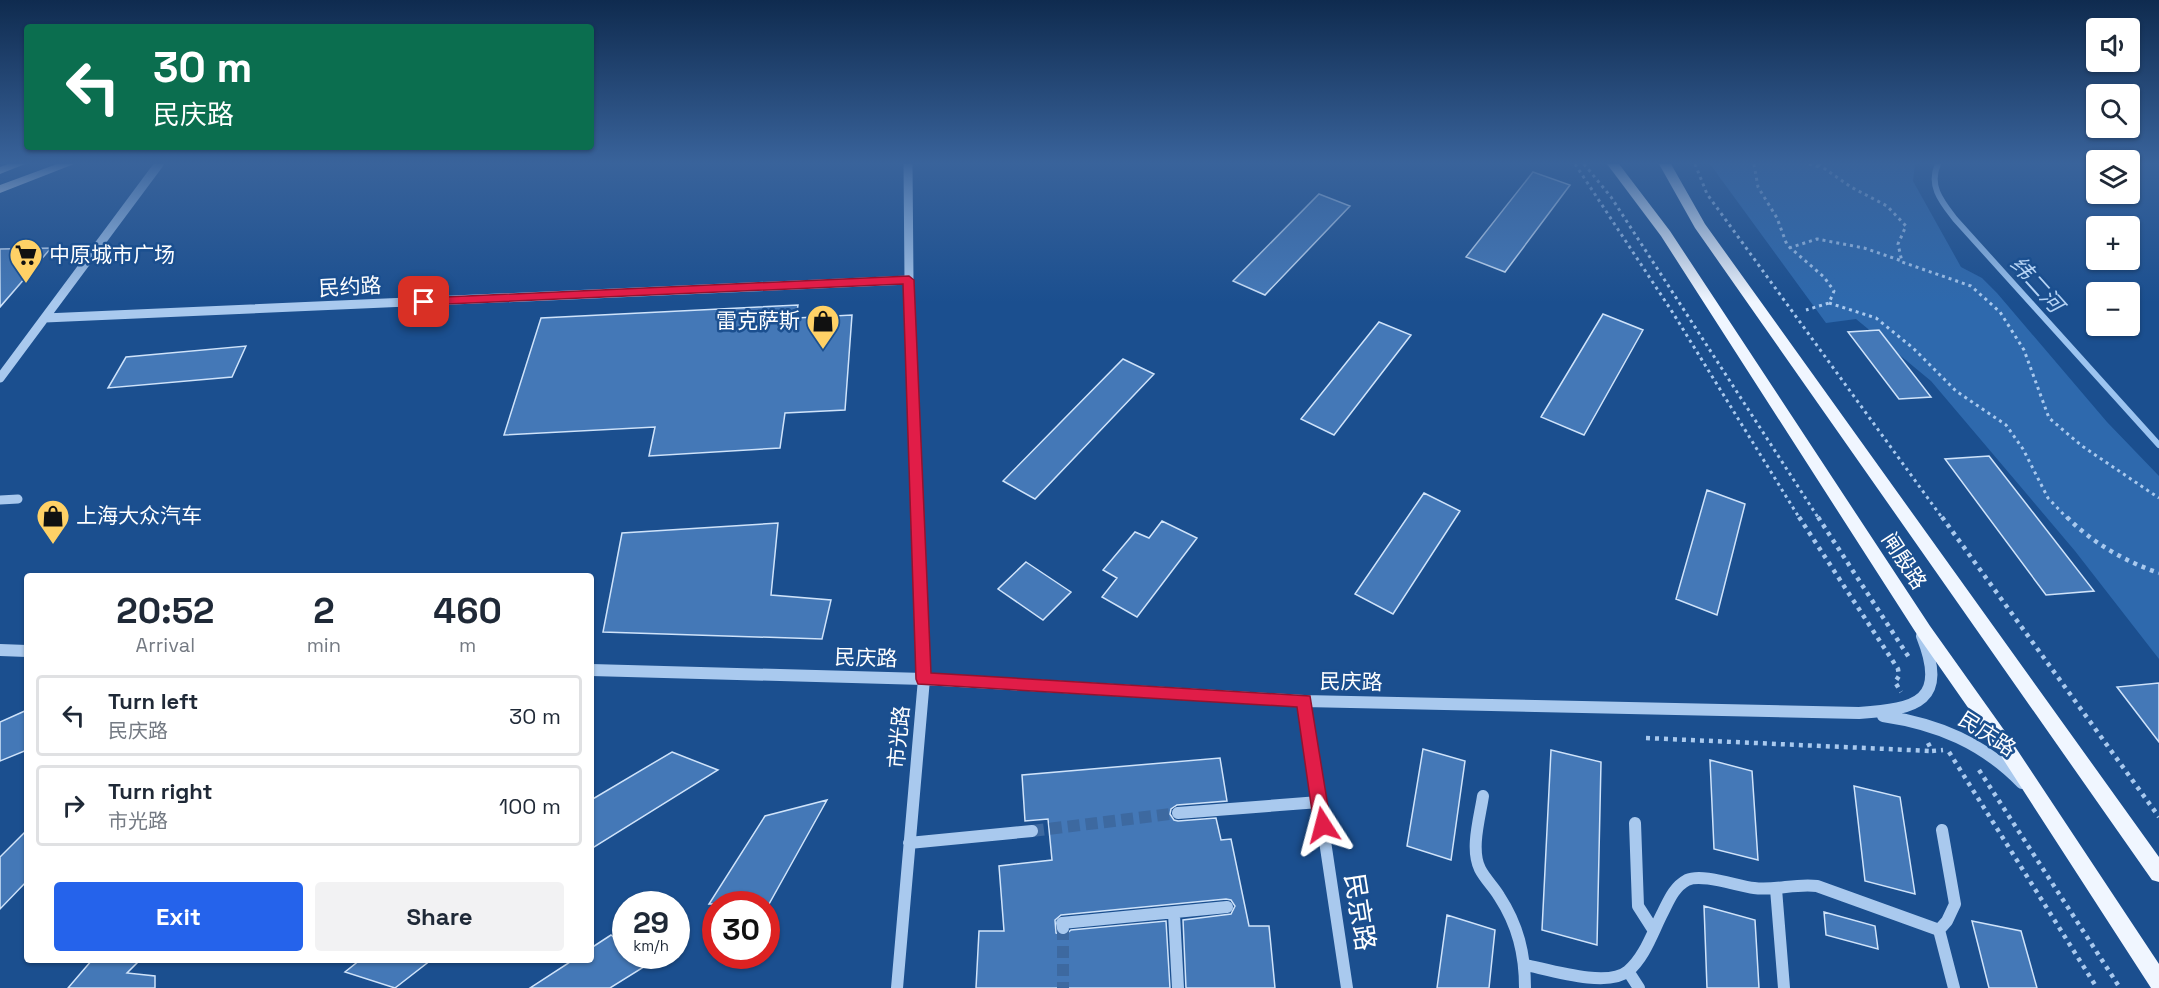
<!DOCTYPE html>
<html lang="en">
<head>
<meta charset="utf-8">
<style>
	body { margin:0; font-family:"Space Grotesk","Noto Sans SC",sans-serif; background:#f2f2f3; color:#1f2937; height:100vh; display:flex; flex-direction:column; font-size:22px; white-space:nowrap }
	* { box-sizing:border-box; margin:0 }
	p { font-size:20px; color:#747a83 }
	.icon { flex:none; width:33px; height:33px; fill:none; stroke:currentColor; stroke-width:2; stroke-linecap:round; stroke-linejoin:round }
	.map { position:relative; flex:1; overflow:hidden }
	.drawer { position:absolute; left:24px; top:573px; width:570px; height:390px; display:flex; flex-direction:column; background:#fff; border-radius:6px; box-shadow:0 2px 4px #0004 }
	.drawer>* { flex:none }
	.guide { position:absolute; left:24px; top:24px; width:570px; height:126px; border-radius:6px; box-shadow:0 2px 4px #0004; background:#0b6e4f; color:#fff; overflow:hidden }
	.buttons { position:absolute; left:2086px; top:18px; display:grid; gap:12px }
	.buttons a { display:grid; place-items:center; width:54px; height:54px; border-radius:6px; background:#fff; box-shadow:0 2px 4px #0004; font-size:30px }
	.speed { position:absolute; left:612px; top:891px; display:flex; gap:12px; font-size:30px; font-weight:700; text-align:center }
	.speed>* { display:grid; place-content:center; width:78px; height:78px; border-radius:50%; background:#fff; box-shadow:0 2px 4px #0004; line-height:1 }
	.speed small { font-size:15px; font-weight:400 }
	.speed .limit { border:9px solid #d22; background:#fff; color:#111 }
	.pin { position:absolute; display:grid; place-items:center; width:51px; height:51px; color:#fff; margin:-26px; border-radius:12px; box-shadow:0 3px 9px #0006 }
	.me { position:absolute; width:66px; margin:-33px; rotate:351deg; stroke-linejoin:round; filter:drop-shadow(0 0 4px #0008) }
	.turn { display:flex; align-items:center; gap:21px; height:126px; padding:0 30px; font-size:27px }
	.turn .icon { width:78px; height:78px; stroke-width:2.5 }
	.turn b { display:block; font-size:42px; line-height:51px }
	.eta { display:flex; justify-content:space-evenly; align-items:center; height:102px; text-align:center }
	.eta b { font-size:36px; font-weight:700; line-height:42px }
	.action { display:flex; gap:12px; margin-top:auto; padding:12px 30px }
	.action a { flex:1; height:69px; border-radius:6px; background:#2563eb; color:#fff; font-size:24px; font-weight:700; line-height:69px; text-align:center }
	.action a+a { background:#f2f2f3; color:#1f2937 }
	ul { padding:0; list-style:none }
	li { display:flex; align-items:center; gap:18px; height:81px; margin:0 12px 9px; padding:0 18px; border:3px solid #e0e1e3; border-radius:6px }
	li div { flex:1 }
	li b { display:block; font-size:22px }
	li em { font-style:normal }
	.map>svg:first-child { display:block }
	.green { fill:#2e69ad }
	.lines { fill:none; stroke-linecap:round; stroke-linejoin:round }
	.stream { stroke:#9cc4f0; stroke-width:6 }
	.building { fill:#4478b7; stroke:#cfe3fa; stroke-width:1.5 }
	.minor-tunnel { stroke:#3d69a0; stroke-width:12; stroke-dasharray:12 6; stroke-linecap:butt }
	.path-far1 { stroke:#a9c9ee; stroke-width:3; stroke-dasharray:3 4; stroke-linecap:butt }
	.path { stroke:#a9c9ee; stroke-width:4.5; stroke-dasharray:4 5; stroke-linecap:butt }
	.minor-far1 { stroke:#a9c9ee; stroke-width:9 }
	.minor { stroke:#a9c9ee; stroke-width:12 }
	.major { fill:#f0f6ff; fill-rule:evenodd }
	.route { fill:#e11d48; stroke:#92132f; stroke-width:1.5 }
	.labels { text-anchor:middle; stroke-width:5; stroke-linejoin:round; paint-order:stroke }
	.poi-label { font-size:21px; fill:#fff; stroke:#1b4f8f; text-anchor:start }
	.street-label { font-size:21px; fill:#fff; stroke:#1b4f8f }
	.water-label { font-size:22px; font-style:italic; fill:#b5d3f5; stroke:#1b4f8f }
	.near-street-label { font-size:26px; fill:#fff; stroke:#1b4f8f }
</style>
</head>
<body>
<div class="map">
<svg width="2159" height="988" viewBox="0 0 2159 988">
	<rect width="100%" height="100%" fill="#1b4f8f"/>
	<path class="green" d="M1710,164H1915L1913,181L1961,267L1982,278L1997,293L2107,422L2159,476V659L2075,551L1931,381L1856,319L1826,323Z"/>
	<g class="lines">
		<path class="stream" d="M1938,164C1928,186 1942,202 1955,219L2159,445"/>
	</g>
	<path class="building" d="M1533,172L1570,185L1505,272L1466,257Z
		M1319,194L1350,206L1265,295L1233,281Z
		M51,248L0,307V249Z
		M798,305L796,318L852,315L845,410L785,413L780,448L649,456L655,427L504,435L541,318Z
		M1603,314L1643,330L1584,435L1541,417Z
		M1379,322L1411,335L1334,435L1301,419Z
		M1879,330L1931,397L1899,399L1848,332Z
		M246,346L232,377L108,388L126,357Z
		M1123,359L1154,374L1035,499L1003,481Z
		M1989,456L2094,591L2046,595L1945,459Z
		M1707,490L1745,504L1717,615L1676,599Z
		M1424,493L1460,511L1393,614L1355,594Z
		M1162,521L1197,538L1137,617L1102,597L1117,578L1103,570L1135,532L1149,538Z
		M778,523L771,595L831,600L822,639L603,632L622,533Z
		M1026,562L1071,592L1043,620L998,589Z
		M2159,683V742L2117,687Z
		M27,710V750L0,761V722Z
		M1423,749L1465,761L1451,860L1407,846Z
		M1551,750L1601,762L1597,945L1542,930Z
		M672,752L718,770L591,849V800Z
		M1220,758L1227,801L1177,805L1171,809L1170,814L1174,820L1178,821L1216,818L1221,840L1231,839L1249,926H1269L1275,988H1186L1183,920L1231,914L1235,906L1231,900L1226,899L1061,915L1055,920L1056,933L1064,936L1071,930L1166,921L1170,988H976L979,931H1004L999,866L1052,860L1048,819L1025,821L1022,775Z
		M1710,760L1752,771L1758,860L1714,849Z
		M1854,786L1900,797L1915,894L1865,881Z
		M827,800L769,904H709L765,816Z
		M27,830V881L0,909V857Z
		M1704,906L1755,920L1759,988H1707Z
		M1824,912L1875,926L1878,949L1826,935Z
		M1447,915L1495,930L1489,988H1437Z
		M1972,921L2021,931L2037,988H1989Z
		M611,935L626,947V956H635L647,965L610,988H530L573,960H591V948Z
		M92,960H140L127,973L155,976V988H68Z
		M360,960H431L395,988L345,972Z"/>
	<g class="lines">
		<path class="minor-tunnel" d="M1032,831L1178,813
			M1063,928V988"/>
		<path class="path-far1" d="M1575,164L1673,313L1800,519
			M1584,164L1611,197L1819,519
			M1695,164L1707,194L1943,519
			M1754,164L1758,187L1777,218L1787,245L1824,277L1834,291L1829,303L1806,310
			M1809,164L1820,167
			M1818,164L1851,187L1887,206L1906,226L1898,244L1902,262L1971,286L2000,312L2024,350L2049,418L2082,446L2159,498
			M1789,248L1817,239L1864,248L1902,261
			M1829,303L1876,318L1913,348L1956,391L2006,425L2023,449L2048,498L2068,519"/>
		<path class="path" d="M1799,517L1898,669L1899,676L1895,682L1901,692
			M1818,517L1910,659
			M1942,517L2159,817
			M2067,517C2091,542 2126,562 2159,573
			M1646,738L1931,751
			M1928,743L1932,751L1943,750
			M1949,752L2097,988
			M1979,770L2120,988"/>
		<path class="minor-far1" d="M908,164L909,280L918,519
			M45,318L909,280
			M0,378L159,164
			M0,500L18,499"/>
		<path class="minor" d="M0,650L27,651
			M591,670L924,679L1304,701L1859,713C1918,709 1948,701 1922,636
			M1304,701L1347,988
			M1883,716C1938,724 1983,743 2022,783
			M1483,796C1480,817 1470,849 1480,869C1485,879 1494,887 1499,896C1518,925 1525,954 1525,988
			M1178,813L1319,802
			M1635,823L1638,906L1654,931
			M1942,830L1955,904L1947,921L1939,930L1954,988
			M909,843L1032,831
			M1776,889L1784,988
			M1174,914L1178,988
			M1063,928L1062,923L1227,907
			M1526,965C1550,970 1608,988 1628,971C1645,957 1653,931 1663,912C1669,900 1674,887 1687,880C1702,873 1737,886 1754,888C1775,891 1796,883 1817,886L1939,930
			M1628,971L1639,988
			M897,988L924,679L918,517"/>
		<path class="major" d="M8,164H25L0,174V167Z
			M57,164H74L0,193V185Z
			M1607,164H1619L1670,231L1930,626L2004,730L2159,964V988H2151L1992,742L1918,636L1661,236Z
			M1659,164H1671L1705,224L2159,857V882L2152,880L1695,228Z"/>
	</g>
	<linearGradient id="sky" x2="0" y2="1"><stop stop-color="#0f2b4f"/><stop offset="0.54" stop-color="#39639b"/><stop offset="1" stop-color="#39639b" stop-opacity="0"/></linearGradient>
	<rect width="2159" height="302" fill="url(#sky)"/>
	<path class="route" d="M909,276L914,280L931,673L1310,696L1331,825L1329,830L1323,833L1317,830L1314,825L1297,707L918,684L916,679L903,284L424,305L418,302L424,298Z"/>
	<defs>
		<symbol id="supermarket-pin" viewBox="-11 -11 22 30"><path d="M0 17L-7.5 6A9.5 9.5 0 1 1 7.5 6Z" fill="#ffd166" stroke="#1b4f8f"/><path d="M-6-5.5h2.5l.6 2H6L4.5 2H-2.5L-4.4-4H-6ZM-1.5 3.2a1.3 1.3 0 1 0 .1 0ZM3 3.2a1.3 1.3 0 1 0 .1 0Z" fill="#111"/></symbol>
		<symbol id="shop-pin" viewBox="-11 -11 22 30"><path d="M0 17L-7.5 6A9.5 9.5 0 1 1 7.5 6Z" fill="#ffd166" stroke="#1b4f8f"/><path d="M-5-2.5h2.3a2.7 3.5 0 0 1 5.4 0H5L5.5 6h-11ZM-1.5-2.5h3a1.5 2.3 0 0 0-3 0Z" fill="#111"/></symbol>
	</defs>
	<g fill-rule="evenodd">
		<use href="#supermarket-pin" x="7" y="236" width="38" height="52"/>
		<use href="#shop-pin" x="804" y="302" width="38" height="52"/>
		<use href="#shop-pin" x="34" y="497" width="38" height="52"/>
	</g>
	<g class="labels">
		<g class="poi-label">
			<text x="49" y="262">中原城市广场</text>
			<text x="800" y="328" text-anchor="end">雷克萨斯</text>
			<text x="76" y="523">上海大众汽车</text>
		</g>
		<g class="street-label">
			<text transform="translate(350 287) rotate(-3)" y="7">民约路</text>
			<text transform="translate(1904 561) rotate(57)" y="7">闸殷路</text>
			<text transform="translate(866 658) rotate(2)" y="7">民庆路</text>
			<text transform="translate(1351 682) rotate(1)" y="7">民庆路</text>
			<text transform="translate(1987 734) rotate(33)" y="7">民庆路</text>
			<text transform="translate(899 737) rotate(-85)" y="7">市光路</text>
		</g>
		<g class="water-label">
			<text transform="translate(2037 284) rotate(48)" y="8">纬二河</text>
		</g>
		<g class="near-street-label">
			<text transform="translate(1360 912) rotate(81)" y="9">民京路</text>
		</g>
	</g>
</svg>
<div class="buttons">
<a><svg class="icon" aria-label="sound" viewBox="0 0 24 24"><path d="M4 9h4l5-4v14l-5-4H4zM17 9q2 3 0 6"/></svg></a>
<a><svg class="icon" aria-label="search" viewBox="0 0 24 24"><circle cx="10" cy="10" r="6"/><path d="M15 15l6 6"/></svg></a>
<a><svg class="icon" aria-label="layers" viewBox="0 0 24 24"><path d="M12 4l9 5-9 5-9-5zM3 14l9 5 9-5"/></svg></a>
<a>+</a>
<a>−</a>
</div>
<div class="speed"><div>29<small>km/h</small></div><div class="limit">30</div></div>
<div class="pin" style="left:424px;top:302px;background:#d93025"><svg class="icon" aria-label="arrive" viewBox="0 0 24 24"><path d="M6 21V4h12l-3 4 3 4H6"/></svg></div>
<svg class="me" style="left:1323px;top:825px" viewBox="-20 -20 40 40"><path d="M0-17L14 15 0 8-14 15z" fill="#e11d48" stroke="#fff" stroke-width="4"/></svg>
<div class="guide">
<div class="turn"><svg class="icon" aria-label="left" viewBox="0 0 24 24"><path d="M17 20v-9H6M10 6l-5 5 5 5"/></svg><div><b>30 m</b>民庆路</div></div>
</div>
<section class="drawer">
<div class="eta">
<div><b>20:52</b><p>Arrival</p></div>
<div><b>2</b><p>min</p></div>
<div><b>460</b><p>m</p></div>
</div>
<ul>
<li><svg class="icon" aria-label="left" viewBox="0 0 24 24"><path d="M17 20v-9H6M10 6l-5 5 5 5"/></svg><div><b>Turn left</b><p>民庆路</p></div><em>30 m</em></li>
<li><svg class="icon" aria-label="right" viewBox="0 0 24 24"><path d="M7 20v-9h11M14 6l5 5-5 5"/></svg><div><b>Turn right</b><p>市光路</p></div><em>100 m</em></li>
</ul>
<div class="action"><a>Exit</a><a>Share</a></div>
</section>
</div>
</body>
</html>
